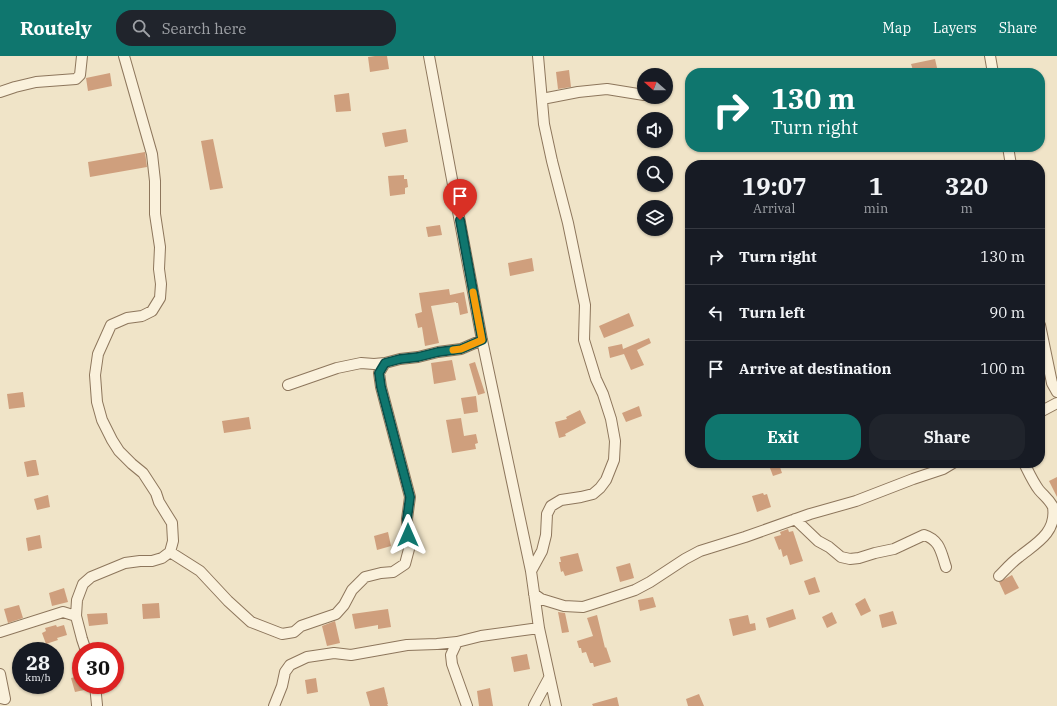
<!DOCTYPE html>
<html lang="en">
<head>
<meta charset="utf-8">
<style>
	body { margin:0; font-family:"IBM Plex Serif",serif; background:#20242c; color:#f1f3f6; height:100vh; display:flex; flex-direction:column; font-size:15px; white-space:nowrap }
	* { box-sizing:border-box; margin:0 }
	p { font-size:13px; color:#9ea1a6 }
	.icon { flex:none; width:22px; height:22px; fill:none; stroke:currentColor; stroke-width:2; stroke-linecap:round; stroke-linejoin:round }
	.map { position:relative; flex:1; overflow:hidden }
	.sheet { position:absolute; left:685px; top:104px; width:360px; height:308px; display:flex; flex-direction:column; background:#171b24; border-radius:16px; box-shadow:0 1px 3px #0004 }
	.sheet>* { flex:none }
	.hud { position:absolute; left:685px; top:12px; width:360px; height:84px; border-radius:16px; box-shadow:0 1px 3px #0004; background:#0f766e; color:#fff; overflow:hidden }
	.needle { width:26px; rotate:291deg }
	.controls { position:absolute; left:637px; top:12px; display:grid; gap:8px }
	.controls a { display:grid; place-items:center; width:36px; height:36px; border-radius:50%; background:#171b24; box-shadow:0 1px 3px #0004; font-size:20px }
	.speed { position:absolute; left:12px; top:586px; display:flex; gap:8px; font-size:20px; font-weight:700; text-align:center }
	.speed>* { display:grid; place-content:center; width:52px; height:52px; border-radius:50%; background:#171b24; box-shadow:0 1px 3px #0004; line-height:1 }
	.speed small { font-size:10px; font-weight:400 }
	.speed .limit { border:6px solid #d22; background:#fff; color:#111 }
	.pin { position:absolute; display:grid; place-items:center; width:34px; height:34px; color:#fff; margin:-41px -17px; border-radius:50% 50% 50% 0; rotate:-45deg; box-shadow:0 0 4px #0007 }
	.pin .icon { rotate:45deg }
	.me { position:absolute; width:44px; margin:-22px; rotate:0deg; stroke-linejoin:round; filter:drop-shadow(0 0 3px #0008) }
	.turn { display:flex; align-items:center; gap:14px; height:84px; padding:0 20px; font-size:18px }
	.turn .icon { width:52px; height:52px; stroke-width:2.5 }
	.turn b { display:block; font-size:28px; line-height:34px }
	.eta { display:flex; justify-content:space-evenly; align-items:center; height:68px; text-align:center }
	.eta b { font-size:24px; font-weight:800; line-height:28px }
	.primary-button { display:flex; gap:8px; margin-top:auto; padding:8px 20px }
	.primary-button a { flex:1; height:46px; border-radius:16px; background:#0f766e; color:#fff; font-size:16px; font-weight:800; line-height:46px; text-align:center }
	.primary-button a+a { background:#20242c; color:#f1f3f6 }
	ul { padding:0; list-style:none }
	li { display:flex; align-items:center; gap:12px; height:56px; padding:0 20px; border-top:1px solid #363941 }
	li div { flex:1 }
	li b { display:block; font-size:15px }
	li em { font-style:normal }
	header { display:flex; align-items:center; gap:24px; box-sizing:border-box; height:56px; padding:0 20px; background:#0f766e; color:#fff }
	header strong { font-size:19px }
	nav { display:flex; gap:22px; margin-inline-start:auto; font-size:14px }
	.search { width:280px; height:36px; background:#20242c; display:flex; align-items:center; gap:10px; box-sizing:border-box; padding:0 14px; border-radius:16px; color:#9ea1a6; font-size:15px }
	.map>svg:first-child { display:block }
	.building { fill:#cf9f7d }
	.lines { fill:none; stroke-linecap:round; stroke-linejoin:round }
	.street-casing { stroke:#8d765c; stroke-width:12 }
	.street { stroke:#faf1dc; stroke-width:10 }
	.route-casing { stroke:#0a4d48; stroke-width:10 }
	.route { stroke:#0f766e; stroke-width:7 }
	.slow { stroke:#f59e0b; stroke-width:7 }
</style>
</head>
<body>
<header>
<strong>Routely</strong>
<div class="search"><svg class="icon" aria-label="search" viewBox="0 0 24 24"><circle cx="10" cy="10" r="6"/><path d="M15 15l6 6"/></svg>Search here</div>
<nav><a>Map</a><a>Layers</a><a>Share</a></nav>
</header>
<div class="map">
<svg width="1057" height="650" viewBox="0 0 1057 650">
	<rect width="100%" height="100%" fill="#f0e4c8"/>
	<path class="building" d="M375,0H387L389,13L370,16L368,1Z
		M935,3L938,16L932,17H914L911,8Z
		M569,14L571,31L558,33L556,16Z
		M110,17L112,30L88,35L86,22Z
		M349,37L351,55L336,56L334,39Z
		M406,73L408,86L385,91L382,77Z
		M213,83L223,132L210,134L201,85Z
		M145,96L147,111L90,121L88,106Z
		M404,119V123H407L408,131L405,132V138L390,140L388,120Z
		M440,169L442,179L428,181L426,171Z
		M532,202L534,215L510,220L508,207Z
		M449,233L450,239L464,236L468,257L460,259L458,247H456V246L431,250L439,287L425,290L422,271L418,272L415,258L422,256L419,237Z
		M629,257L634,270L604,282L599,270Z
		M649,282L651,287L637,294L644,309L631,314L624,298L610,302L608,291L622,288L623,293Z
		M452,304L456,324L434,328L431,307Z
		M475,306L485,337L478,339L469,308Z
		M23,336L25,351L9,353L7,338Z
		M476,340L478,356L464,358L461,342Z
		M639,350L642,360L626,366L622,357Z
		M580,354L586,367L565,378L566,380L559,382L555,366L567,363L566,361Z
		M249,361L251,373L224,377L222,365Z
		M461,362L464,380L476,378L478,387L475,388L476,393L452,397L446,364Z
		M33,404H36L39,419L27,421L24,406Z
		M779,408L782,417L773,420L770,412Z
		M1057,421V441L1049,425Z
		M763,437L764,439L767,438L771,451L757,456L752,440Z
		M48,439L50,451L37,454L34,443Z
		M788,473L789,476L793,475L803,505L790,509L787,499L783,501L781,493L779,494L774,481L781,479L780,476Z
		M388,476L391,490L377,494L374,480Z
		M40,479L42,492L28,495L26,482Z
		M578,497L583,515L565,520L563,515L561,516L559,506H561L560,501Z
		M630,507L634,522L620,526L616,511Z
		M1012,519L1019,532L1005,539L999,526Z
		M815,521L820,536L809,539L804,525Z
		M64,532L68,546L52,550L49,537Z
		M653,541L656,551L640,555L638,544Z
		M865,542L871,555L861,560L855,548Z
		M159,547L160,562L143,563L142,548Z
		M19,549L23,562L8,567L4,553Z
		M388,553L391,571L378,573V569L355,573L352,558Z
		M793,553L796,563L769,572L766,562Z
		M893,555L897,568L882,572L879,559Z
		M558,556L565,557L569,576L562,577Z
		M832,556L837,567L827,572L822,561Z
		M107,557L108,568L89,570L87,558Z
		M597,559L605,592L606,591L611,606L594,611L593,607H590L586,596L582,597L581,592H579L577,585L593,580L587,562Z
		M748,559L750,568L755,567L756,574L733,580L729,563Z
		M335,565L340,587L327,590L322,570Z
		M56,569L57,571L64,569L67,579L57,582L58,584L46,588L42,577L46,575L45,572Z
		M527,598L530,613L514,616L511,601Z
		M81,620V629H89V633L75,636L71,622Z
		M316,622L318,636L307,638L305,624Z
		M384,631L388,648H387L388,650H370L366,636Z
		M490,632L493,650H479L477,635Z
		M699,638L704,650H688L686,643Z
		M617,641L619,650H593L592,648Z"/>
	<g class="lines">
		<defs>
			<path id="street" d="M429,0L482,284L531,515L539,572L556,650
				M990,0L993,17
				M0,36L15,31L36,26L76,23L80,19L82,0
				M542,43L578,36L607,33L644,39
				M1008,91L1011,109
				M1040,269L1052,327L1057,336
				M288,329L337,312L361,307L374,308L385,307
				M1040,356L1057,347
				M795,463L818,485L829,491L841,501L850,503L859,502L875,497L894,493L924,479C940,484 941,496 946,511
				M170,496L200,515L228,545L251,566L282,578L294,576L301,570L336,558L344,549L352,534L365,521L381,517L393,516L405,508L409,493L407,463L410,441L381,331L379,317L385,307L400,303L418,301L438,296L461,293L482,284
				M531,515L542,495L546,479L547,458L551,450L561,444L581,441L593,438L600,432L606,424L614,404L615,385L611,363L603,338L596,323L584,284L585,249L568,167L552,105L544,68L538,0
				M999,520C1005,514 1012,506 1019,501C1035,488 1057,477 1053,451C1049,443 1044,440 1039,434C1033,426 1029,417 1024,407
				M534,538L541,543L564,550L583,551L602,545L635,534L650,526L685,503L700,495L745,481L810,458L856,445L913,423L943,413L953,407
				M0,576L63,556L76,560
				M86,595L82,583L76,560L77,544L83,528L91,521L125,507L140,505H152L162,502L170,496L173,485L172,467L159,446L156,437L143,417L132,408L119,395L112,384L102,364L97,346L95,319L98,298L111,269L127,262L142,260L152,255L160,242L161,228L159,213L160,191L155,158V125L152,98L124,0
				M0,618L5,643L0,642
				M95,629L97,649
				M274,650L282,630L285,616L290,609L307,601L334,597L351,599L407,589L437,588L457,586
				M467,650L452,608L451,599L457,586L481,580L539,572
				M534,650L536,646L549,622"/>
		</defs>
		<use href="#street" class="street-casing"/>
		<use href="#street" class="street"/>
	</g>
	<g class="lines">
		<defs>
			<path id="route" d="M408,479L407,463L410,441L381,331L379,317L385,307L400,303L418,301L438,296L461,293L482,284L460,164"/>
		</defs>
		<use href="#route" class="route-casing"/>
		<use href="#route" class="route"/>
		<path class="slow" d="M453,294L461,293L482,284L473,236"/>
	</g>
</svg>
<div class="controls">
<a><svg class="needle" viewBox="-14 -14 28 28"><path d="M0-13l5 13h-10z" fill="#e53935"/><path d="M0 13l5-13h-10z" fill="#9ea1a6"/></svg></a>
<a><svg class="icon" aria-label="sound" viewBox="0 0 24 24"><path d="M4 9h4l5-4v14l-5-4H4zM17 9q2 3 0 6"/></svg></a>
<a><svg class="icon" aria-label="search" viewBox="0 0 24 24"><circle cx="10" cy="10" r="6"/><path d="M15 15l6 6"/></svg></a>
<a><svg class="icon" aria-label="layers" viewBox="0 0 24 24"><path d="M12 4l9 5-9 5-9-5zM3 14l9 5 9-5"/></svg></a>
</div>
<div class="speed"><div>28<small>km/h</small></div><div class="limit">30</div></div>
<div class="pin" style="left:460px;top:164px;background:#d93025"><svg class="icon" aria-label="arrive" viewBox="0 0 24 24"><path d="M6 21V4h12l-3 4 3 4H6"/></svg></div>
<svg class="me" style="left:408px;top:479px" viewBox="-20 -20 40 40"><path d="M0-17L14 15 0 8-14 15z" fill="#0f766e" stroke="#fff" stroke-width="4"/></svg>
<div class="hud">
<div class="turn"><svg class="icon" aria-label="right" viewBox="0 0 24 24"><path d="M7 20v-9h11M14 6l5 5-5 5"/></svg><div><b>130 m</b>Turn right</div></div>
</div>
<section class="sheet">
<div class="eta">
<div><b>19:07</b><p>Arrival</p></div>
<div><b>1</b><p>min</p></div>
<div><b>320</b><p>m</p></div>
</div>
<ul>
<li><svg class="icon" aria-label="right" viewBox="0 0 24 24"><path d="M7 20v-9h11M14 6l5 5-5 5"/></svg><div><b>Turn right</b></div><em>130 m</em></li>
<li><svg class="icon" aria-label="left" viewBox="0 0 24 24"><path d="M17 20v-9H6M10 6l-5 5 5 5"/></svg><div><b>Turn left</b></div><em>90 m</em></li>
<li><svg class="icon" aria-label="arrive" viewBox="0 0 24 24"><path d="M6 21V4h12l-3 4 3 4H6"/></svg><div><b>Arrive at destination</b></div><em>100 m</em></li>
</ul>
<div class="primary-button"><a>Exit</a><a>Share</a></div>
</section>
</div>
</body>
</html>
